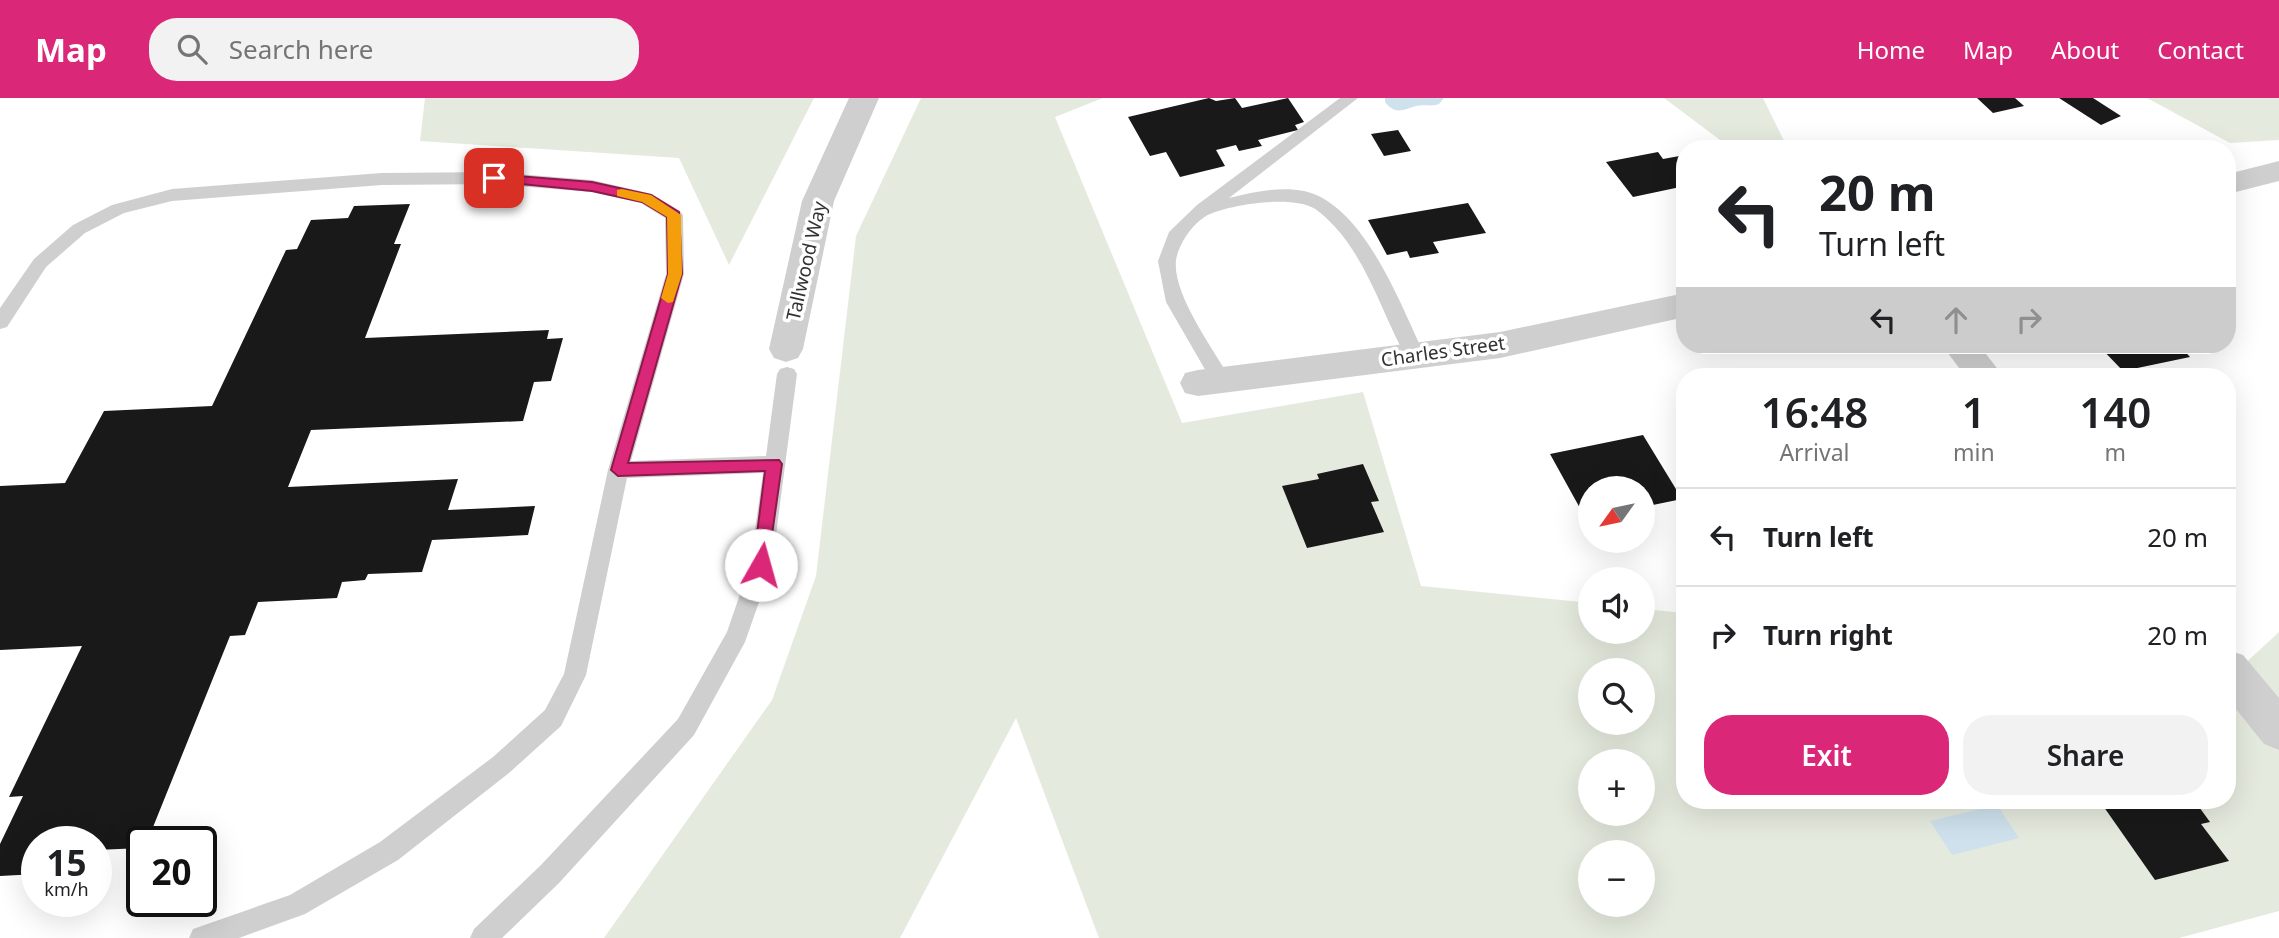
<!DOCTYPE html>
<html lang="en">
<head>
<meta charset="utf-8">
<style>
	body { margin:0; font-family:"Noto Sans",sans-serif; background:#f2f2f2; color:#202124; height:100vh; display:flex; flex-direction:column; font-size:26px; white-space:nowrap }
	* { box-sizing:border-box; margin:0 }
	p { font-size:23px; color:#757577 }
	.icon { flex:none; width:38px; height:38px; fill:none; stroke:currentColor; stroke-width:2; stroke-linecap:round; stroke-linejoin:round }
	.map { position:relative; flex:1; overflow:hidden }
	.drawer { position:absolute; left:1676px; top:270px; width:560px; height:441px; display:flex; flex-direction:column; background:#fff; border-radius:28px; box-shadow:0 7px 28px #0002 }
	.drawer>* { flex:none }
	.guide { position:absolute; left:1676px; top:42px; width:560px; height:214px; border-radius:28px; box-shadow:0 7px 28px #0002; background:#fff; color:#202124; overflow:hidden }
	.needle { width:46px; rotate:237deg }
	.fabs { position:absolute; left:1578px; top:378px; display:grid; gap:14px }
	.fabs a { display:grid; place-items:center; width:77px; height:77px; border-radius:50%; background:#fff; box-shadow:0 7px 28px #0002; font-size:35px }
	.speed { position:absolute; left:21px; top:728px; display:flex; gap:14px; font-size:35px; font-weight:700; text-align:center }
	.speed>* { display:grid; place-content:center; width:91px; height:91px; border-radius:50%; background:#fff; box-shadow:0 7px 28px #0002; line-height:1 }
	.speed small { font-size:18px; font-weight:400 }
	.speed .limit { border:4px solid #111; border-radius:10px; background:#fff; color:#111 }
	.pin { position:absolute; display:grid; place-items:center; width:60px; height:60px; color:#fff; margin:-30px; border-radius:14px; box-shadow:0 4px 10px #0006 }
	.me { position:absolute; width:77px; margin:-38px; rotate:7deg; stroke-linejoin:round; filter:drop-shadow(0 0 5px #0008) }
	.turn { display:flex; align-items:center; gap:24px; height:147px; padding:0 28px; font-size:32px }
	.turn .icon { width:91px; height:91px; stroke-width:2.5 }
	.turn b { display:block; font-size:49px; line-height:60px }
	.lanes { display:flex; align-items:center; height:66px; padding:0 28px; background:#0003; justify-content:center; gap:35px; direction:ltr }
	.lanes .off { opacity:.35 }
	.eta { display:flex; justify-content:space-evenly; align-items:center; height:119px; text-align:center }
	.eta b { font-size:42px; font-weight:600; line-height:49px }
	.action { display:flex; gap:14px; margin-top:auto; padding:14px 28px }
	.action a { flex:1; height:80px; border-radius:28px; background:#db2777; color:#fff; font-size:28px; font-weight:600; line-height:80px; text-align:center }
	.action a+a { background:#f2f2f2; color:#202124 }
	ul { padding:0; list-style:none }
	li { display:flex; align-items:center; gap:21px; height:98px; padding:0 28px; border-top:2px solid #e0e0e0 }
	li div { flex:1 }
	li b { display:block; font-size:26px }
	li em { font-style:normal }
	header { display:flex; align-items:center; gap:42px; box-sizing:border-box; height:98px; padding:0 35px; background:#db2777; color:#fff }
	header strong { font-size:33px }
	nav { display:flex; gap:38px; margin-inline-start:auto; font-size:24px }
	.search { width:490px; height:63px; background:#f2f2f2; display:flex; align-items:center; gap:18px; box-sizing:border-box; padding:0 24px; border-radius:28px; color:#757577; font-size:26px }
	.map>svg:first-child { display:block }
	.green { fill:#e5eade; fill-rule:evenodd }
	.water { fill:#cee1ec }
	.building { fill:#191919 }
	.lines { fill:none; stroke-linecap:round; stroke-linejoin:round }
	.lane { fill:#cfcfcf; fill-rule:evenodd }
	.street { fill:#cfcfcf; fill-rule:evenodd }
	.route { fill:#db2777; stroke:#8e194d; stroke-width:2 }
	.slow { fill:#f59e0b }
	.labels { text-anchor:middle; stroke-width:7; stroke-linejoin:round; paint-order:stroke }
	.street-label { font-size:19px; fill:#323232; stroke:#fff }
</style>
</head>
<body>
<header>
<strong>Map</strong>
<div class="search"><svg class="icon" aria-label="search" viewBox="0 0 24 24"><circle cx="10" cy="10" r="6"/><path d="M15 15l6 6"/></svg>Search here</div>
<nav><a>Home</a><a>Map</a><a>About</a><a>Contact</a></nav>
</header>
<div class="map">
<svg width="2279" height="840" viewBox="0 0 2279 840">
	<rect width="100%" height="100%" fill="#fff"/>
	<path class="green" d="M425,0H814L729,167L679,60L420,43Z
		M921,0H1103L1055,19L1182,325L1363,294L1421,488L1591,505V534H1643V511L1685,515V702H2228V570L2239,571L2279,534V813L2179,840H1099L1016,620L900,840H604L772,602L816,478L856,138ZM1591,572H1643V625H1591ZM1591,663H1643V716H1591ZM1591,754H1643V807H1591Z
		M1664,0H1763L1788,51H1732Z
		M2147,0H2279V42L2230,45Z"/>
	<path class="water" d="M1385,0H1444L1439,6C1431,9 1423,6 1416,8C1403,12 1395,17 1385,4Z
		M1997,707L2019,740L1952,757L1930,723Z"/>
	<path class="building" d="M1209,0L1216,3L1235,0L1242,10L1288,0L1304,24L1295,27L1298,32L1258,42L1262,48L1239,53L1236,47L1216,52L1225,68L1180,79L1166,54L1150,58L1128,19Z
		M1977,0H2015L2024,8L1993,15Z
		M2059,0H2093L2121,18L2101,27Z
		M1398,32L1411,53L1384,58L1371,36Z
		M1658,54L1663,61L1685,57V88L1633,99L1606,64Z
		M1468,105L1486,135L1433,144L1439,155L1410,160L1407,153L1387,157L1368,122Z
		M410,106L394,146H401L365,240L549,232L547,241L563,240L551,283L534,284L523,323L311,332L288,389L458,381L448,412L535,408L528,437L432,442L422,474L368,476L365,482L342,484L337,500L258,504L245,537L230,538L147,744H142V750L96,752V744H37V776L0,778V746L23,698L9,699L82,548L0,552V388L65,385L104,313L212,308L286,152L297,151L311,122L348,120L354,108Z
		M2098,247H2179L2190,259L2123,273Z
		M1860,270L1866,278H1829V277Z
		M1643,337L1682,401L1643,409V390H1591V420L1586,421L1550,356Z
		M1363,366L1379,403L1371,404L1384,434L1307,450L1282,388L1319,381L1317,376Z
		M2099,702H2194L2210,724L2201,726L2229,763L2155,782Z"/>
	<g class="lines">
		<path class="lane" d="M1340,0H1358L1229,100C1254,94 1280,88 1304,93C1364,106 1401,208 1425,258L1422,263H1408C1380,213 1365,150 1318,113C1297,96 1233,106 1210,116C1194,123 1179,145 1176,162C1172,196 1214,252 1231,282L1228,287L1221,289L1214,287L1166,204L1158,163L1169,134L1197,107Z
			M494,74L592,82L652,96L680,113L683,117L684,176L631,363L766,358L777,276L780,271L787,269L794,271L797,276L772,467L745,544L694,637L559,785L502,840H470L474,831L541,767L678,621L727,534L750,467L763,375L627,380L586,577L561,628L509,675L398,762L305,816L239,840H189L193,831L290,797L380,744L493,659L545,612L564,576L608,372L666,176L665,120L641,105L592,94L494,86L382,87L172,103L124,115L85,135L46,169L7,229L0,231V210L34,161L73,127L112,107L172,91L382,75Z"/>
		<path class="street" d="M849,0H879L834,103L803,251L798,260L786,264L774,260L769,251L802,103Z
			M2279,63V83L2228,96V76Z
			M1685,195V219L1500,260L1198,298L1185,295L1180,285L1185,275L1198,272L1500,234Z
			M1942,247H1979L2003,278H1965Z
			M2228,552L2243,557L2279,600V652L2264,646L2228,601Z"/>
	</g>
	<path class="route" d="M494,76L592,84L651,97L679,114L682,176L628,365L779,362L782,366L767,472H755L753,467L765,373L618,378L611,372L668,176L667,119L642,104L592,93L490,83L488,80Z"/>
	<path class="slow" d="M622,91L651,97L681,117L682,176L673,204L668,205L661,200L668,176L667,119L642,104L617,98V92Z"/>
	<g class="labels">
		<g class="street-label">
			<text transform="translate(806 163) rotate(-77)" y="7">Tallwood Way</text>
			<text transform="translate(1443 253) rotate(-8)" y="7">Charles Street</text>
		</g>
	</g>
</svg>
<div class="fabs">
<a><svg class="needle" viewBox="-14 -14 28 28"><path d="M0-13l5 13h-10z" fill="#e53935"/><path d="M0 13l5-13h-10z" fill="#757577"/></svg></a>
<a><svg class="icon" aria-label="sound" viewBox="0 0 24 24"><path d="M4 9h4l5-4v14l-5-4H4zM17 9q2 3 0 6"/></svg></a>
<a><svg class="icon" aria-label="search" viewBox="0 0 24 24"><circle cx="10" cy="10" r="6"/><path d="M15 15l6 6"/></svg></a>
<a>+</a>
<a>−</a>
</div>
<div class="speed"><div>15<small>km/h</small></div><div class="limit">20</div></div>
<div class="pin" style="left:494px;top:80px;background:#d93025"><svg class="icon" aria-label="arrive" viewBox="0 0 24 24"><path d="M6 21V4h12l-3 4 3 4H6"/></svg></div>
<svg class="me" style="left:761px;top:467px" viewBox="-20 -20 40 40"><circle r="19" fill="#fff"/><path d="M0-13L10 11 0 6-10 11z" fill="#db2777"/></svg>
<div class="guide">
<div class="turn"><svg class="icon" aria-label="left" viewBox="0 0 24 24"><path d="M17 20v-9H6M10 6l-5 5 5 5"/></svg><div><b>20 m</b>Turn left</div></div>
<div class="lanes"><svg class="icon" aria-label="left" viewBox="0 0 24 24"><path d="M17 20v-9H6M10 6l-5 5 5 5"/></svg><svg class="icon off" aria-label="ahead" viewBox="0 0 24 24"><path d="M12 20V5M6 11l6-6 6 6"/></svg><svg class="icon off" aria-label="right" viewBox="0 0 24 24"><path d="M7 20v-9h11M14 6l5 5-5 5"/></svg></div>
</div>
<section class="drawer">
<div class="eta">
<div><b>16:48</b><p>Arrival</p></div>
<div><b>1</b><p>min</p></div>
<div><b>140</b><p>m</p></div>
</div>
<ul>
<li><svg class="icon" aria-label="left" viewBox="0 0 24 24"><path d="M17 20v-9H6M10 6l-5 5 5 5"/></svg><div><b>Turn left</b></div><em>20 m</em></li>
<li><svg class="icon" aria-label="right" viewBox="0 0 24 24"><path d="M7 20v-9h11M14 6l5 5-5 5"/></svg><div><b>Turn right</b></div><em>20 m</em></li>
</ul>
<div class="action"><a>Exit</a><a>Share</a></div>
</section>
</div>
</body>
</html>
